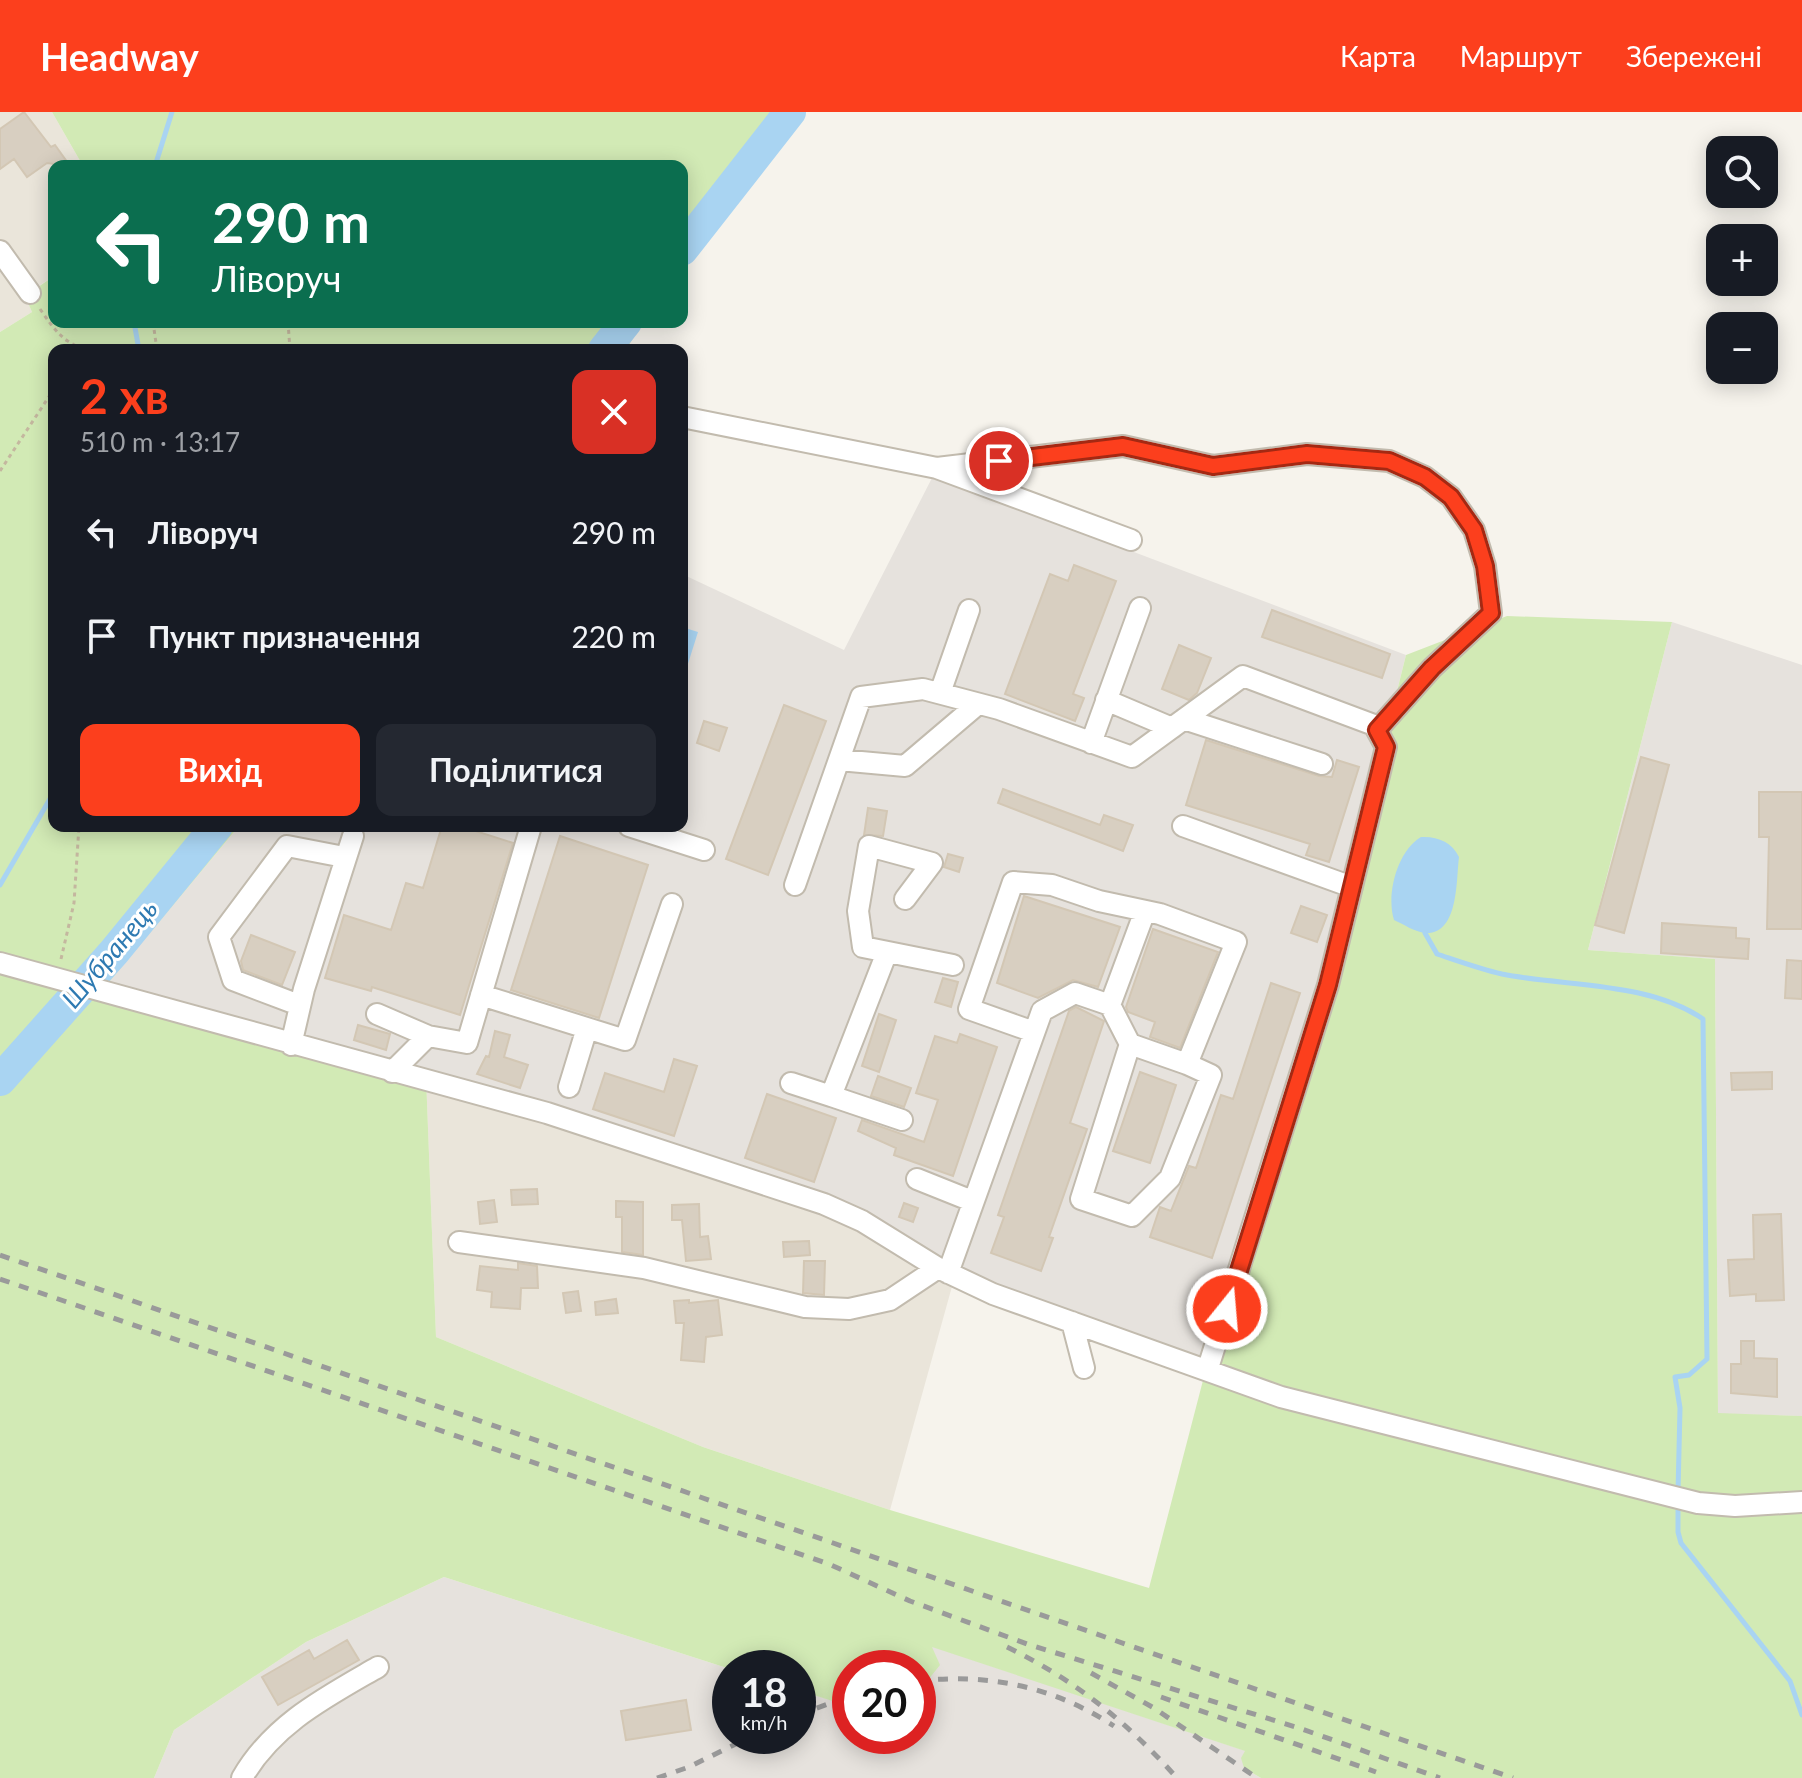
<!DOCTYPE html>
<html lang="uk">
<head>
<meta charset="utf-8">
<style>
	body { margin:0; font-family:Lato,sans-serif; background:#242831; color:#f1f3f6; height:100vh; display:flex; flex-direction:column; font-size:30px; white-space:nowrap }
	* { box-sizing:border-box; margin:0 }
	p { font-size:26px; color:#9ea1a6 }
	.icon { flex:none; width:44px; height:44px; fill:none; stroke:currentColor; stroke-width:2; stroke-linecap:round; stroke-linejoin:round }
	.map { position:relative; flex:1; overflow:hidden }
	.panel { position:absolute; left:48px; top:232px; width:640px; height:488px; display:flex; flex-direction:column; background:#171b24; border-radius:16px; box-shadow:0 4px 20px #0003 }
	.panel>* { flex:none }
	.hud { position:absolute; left:48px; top:48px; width:640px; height:168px; border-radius:16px; box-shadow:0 4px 20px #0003; background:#0b6e4f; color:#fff; overflow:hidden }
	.controls { position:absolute; left:1706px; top:24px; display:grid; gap:16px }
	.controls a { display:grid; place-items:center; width:72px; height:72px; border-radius:16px; background:#171b24; box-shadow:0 4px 20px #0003; font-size:40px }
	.speed { position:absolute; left:712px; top:1538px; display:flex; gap:16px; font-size:40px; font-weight:700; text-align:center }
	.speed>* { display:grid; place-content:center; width:104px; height:104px; border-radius:50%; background:#171b24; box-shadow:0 4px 20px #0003; line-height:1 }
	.speed small { font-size:20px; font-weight:400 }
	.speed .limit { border:12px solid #d22; background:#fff; color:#111 }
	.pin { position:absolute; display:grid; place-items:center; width:68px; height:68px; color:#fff; margin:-34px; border:4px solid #fff; border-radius:50%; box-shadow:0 2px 8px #0007 }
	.me { position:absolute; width:88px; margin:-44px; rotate:17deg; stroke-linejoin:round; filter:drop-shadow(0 0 6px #0008) }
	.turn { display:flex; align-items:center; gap:28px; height:168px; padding:0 32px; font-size:36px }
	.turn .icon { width:104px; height:104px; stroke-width:2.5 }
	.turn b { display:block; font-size:56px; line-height:68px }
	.round { display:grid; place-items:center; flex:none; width:84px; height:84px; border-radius:16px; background:#242831 }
	.head { display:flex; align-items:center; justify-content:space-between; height:136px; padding:0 32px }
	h1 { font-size:48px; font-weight:700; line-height:60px; color:#fc3f1d }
	.primary-button { display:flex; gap:16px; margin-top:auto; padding:16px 32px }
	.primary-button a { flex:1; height:92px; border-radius:16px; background:#fc3f1d; color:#fff; font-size:32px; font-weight:700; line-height:92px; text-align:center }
	.primary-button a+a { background:#242831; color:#f1f3f6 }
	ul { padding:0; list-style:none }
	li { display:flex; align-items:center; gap:24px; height:104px; padding:0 32px }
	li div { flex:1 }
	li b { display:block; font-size:30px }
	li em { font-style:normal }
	header { display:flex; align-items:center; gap:48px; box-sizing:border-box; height:112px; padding:0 40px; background:#fc3f1d; color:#fff }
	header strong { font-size:38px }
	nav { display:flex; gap:44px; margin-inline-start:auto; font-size:28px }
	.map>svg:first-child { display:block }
	.residential { fill:#eae5da }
	.industrial { fill:#e6e2dd }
	.green { fill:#d2eab5 }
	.water { fill:#a9d4f2 }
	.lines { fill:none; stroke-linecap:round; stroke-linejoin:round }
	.stream { stroke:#a9d4f2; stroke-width:5 }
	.river { stroke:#a9d4f2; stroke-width:32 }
	.building { fill:#d8cfc1; stroke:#d3c7b4; stroke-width:2 }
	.minor-casing { stroke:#c2bbae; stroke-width:24 }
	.path { stroke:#c4b79f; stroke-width:3; stroke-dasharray:4 4; stroke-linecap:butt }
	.minor { stroke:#fff; stroke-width:20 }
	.rail { stroke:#9a9a9a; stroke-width:5; stroke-dasharray:10 10; stroke-linecap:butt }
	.route-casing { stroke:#a42913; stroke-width:20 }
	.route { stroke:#fc3f1d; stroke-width:14 }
	.labels { text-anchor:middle; stroke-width:6; stroke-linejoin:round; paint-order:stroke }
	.water-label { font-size:26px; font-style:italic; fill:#2e7ab2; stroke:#fff }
</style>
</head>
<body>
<header>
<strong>Headway</strong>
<nav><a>Карта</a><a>Маршрут</a><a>Збережені</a></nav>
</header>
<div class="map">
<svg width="1802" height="1666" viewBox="0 0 1802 1666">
	<rect width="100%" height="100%" fill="#f6f3ec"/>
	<path class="residential" d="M0,0H52L83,54H54V164L25,183L32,200L0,220Z
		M426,964L826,1089L956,1160L890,1398L703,1335L436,1225Z"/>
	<path class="industrial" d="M933,364L1406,543L1324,871L1207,1253L956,1160L865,1108L103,877L239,714H682V462L844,538Z
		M1672,510L1802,553V1304L1718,1302L1715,847L1588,838Z
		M444,1465L730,1557V1624H798V1578L850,1594V1624H918V1573L928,1568L931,1534L1246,1639L1244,1656L1261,1666H154L174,1618L306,1530Z"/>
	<path class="green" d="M52,0H789L697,115L682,141V54H83Z
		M54,164V210H642L626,238H54V714H239L104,876L426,964L436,1225L703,1335L890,1398L1149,1476L1207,1253L1324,871L1406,543L1507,504L1672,510L1588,838L1715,847L1718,1301L1802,1304V1666H1261L1244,1656L1241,1646L1245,1639L932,1535L940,1553L928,1568L918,1573V1556H850L848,1594L798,1578V1556L730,1557L444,1465L306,1530L174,1618L154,1666H0V220L32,200L25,184Z"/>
	<path class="water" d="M682,515L698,520L686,558L682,557Z
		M1421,725C1437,724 1452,730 1459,745C1456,768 1459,823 1425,821C1415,820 1403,812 1394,808C1386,783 1397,739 1421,725Z"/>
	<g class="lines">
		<path class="stream" d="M155,54L172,0
			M134,210L139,238
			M0,773L54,680
			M1425,821L1437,842C1458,849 1480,857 1502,862C1566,875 1647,869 1703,907L1707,1247L1689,1263L1675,1265L1680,1296L1678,1380
			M1678,1390V1420L1681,1431L1790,1569L1802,1603"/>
		<path class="river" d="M682,138L790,0
			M604,238L626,210
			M0,968L114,840L217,714"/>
	</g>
	<path class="building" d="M24,0L51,35L55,33L70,54L47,51L27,65L14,47L0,57V17Z
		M1074,453L1116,469L1073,582L1084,586L1075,609L1005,582L1050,462L1068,469Z
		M1272,498L1390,542L1382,566L1262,525Z
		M1179,533L1211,546L1197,581L1189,588L1162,577Z
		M784,593L826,609L768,763L726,747Z
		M704,609L727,616L719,639L697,631Z
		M1206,628L1319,664L1332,665L1337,648L1359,655L1329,750L1306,743L1310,732L1186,693Z
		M1641,645L1669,653L1624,821L1595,813Z
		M1003,677L1100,713L1104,703L1133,713L1123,739L998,691Z
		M1759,680H1802V817H1767L1769,725H1759Z
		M868,696L887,699L883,724L864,723Z
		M442,714H460L513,731L460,903L372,875L371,879L325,866L344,803L391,818L406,771L423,776Z
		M560,724L648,753L599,906L511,878Z
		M948,742L963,746L959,760L944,755Z
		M1024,784L1120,815L1098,875L1073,868L1038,886L997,871Z
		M1301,794L1327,803L1317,830L1291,821Z
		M1662,811L1736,816V826L1749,827L1748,847L1661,841Z
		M1153,817L1218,840L1180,936L1150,925L1155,910L1128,900L1126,895Z
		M251,823L295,840L282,873L243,858L241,849Z
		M1787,848L1802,849V887L1785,886Z
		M943,866L958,870L951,895L935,890Z
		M1271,871L1300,881L1212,1146L1150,1125L1160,1095L1171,1099L1189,1054L1196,1056L1221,983L1233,987Z
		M1076,895L1104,909L1070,1011L1087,1017L1049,1125L1053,1126L1041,1159L991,1141L1004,1105L998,1103L1069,899Z
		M879,902L896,908L879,960L862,954Z
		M358,913L390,922L386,938L354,928Z
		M495,919L510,923L504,945L528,953L520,976L477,962L486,944L489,945Z
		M960,922L997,935L953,1064L894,1043L896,1036L858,1019L862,1008L924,1030L938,988L916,981L935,924L957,931Z
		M674,947L697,954L674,1024L593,997L605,961L664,980Z
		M1140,960L1176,973L1150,1051L1113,1039Z
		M1772,960V977L1732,978L1731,961Z
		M878,964L911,976L904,995L871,984Z
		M767,982L836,1006L814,1070L745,1046Z
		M537,1077L538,1092L512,1093L511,1078Z
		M494,1088L497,1110L480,1112L478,1090Z
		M616,1089L643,1090V1143L622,1140V1105H616Z
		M904,1091L918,1096L913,1110L899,1105Z
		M699,1092L700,1125L708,1124L711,1147L686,1149L682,1108H672V1093Z
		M1781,1102L1784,1188L1756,1189V1182L1730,1184L1728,1148L1754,1147L1753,1103Z
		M809,1129L810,1143L784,1145L783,1130Z
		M804,1149H825L824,1183L803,1181Z
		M518,1151L537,1154L538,1176H521L520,1197L491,1195L492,1180L477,1178L480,1154L518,1158Z
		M578,1179L581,1199L566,1201L563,1181Z
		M616,1187L618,1201L596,1203L595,1190Z
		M689,1188V1191L718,1188L722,1223L706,1225L704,1250L681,1248L684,1211H676L674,1189Z
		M1741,1229H1754V1246L1777,1247V1285L1731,1281V1252H1741Z
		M347,1528L359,1548L278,1593L262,1565L309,1538L314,1547Z
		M686,1588L691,1618L626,1628L621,1599Z"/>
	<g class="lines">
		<defs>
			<path id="minor" d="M0,139L30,181
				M682,305L937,356L1131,428
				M937,356L1123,334L1213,354L1307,342L1389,349L1425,365L1451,385L1474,418L1485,454L1491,501L1432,556L1377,618
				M940,581L969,498
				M1106,588L1172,616
				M1184,607L1322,652
				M1091,631L1140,496
				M839,648L905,654L978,592
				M629,714L704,738
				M1183,714L1352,775
				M795,773L861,585L923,577L999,597L1132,645L1243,564L1374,613L1386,635L1328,873L1208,1256
				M905,787L932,751L869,734L858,799L863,835L953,853
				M887,840L831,984L902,1008
				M0,851L547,1001L824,1092L862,1109L938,1156L993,1182L1281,1285L1698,1391L1735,1394L1802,1390
				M481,883L625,928L672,792
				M299,893L233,868L219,825L287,734L344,745
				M1110,893L1145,799
				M377,902L428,924L467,931L531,714
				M1130,932L1187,952
				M291,933L304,877L353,724
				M392,960L428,924
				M791,971L831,984
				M569,975L587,916
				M917,1067L972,1089
				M459,1130L644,1156L805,1195L849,1197L890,1188L938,1156
				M948,1161L1042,899L1075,881L1110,893L1130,932L1081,1087L1132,1104L1170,1066L1211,963L1187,952L1236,830L1160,802L1099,789L1052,773L1013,770L969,897L1034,920
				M1072,1210L1084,1256
				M242,1666C273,1612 326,1585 378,1555"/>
		</defs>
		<use href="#minor" class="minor-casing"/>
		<path class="path" d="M40,197C54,217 63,231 87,238
			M153,210L157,238
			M288,210L290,238
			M65,238L67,229
			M0,359L54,277
			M61,847L74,791L79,714"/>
		<use href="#minor" class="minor"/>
		<path class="rail" d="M0,1143L1513,1666
			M0,1167L829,1452L910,1489L1027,1532L1299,1616L1440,1666
			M1007,1535C1075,1568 1127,1610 1177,1666
			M1091,1561L1154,1596L1257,1666
			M918,1569C990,1561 1054,1575 1114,1614
			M1161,1585L1376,1660
			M798,1603L850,1584
			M657,1666L689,1655L752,1624"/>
	</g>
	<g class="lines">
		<defs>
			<path id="route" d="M999,349L1123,334L1213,354L1307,342L1389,349L1425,365L1451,385L1474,418L1485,454L1491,501L1432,556L1377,618L1386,635L1328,873L1227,1197"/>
		</defs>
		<use href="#route" class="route-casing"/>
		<use href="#route" class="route"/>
	</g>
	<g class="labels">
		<g class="water-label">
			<text transform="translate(110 842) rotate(-50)" y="9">Шубранець</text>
		</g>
	</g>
</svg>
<div class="controls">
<a><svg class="icon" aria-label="search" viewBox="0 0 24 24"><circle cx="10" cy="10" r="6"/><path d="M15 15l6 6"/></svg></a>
<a>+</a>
<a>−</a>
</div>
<div class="speed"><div>18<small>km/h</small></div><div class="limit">20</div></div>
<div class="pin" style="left:999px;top:349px;background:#d93025"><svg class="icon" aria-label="arrive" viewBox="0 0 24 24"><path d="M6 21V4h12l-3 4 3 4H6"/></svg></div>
<svg class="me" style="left:1227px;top:1197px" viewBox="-20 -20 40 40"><circle r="17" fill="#fc3f1d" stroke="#fff" stroke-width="3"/><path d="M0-11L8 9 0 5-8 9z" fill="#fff"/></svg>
<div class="hud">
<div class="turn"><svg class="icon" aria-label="left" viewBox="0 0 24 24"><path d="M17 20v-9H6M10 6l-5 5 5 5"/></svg><div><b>290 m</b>Ліворуч</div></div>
</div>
<section class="panel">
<div class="head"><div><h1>2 хв</h1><p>510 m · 13:17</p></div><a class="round" style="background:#d93025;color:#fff"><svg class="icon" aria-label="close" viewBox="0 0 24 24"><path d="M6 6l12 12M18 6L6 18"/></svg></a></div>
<ul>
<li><svg class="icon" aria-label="left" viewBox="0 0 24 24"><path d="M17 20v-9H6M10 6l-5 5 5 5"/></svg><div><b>Ліворуч</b></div><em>290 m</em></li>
<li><svg class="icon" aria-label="arrive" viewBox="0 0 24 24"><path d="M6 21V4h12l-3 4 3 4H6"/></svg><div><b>Пункт призначення</b></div><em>220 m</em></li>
</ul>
<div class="primary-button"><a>Вихід</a><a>Поділитися</a></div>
</section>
</div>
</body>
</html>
